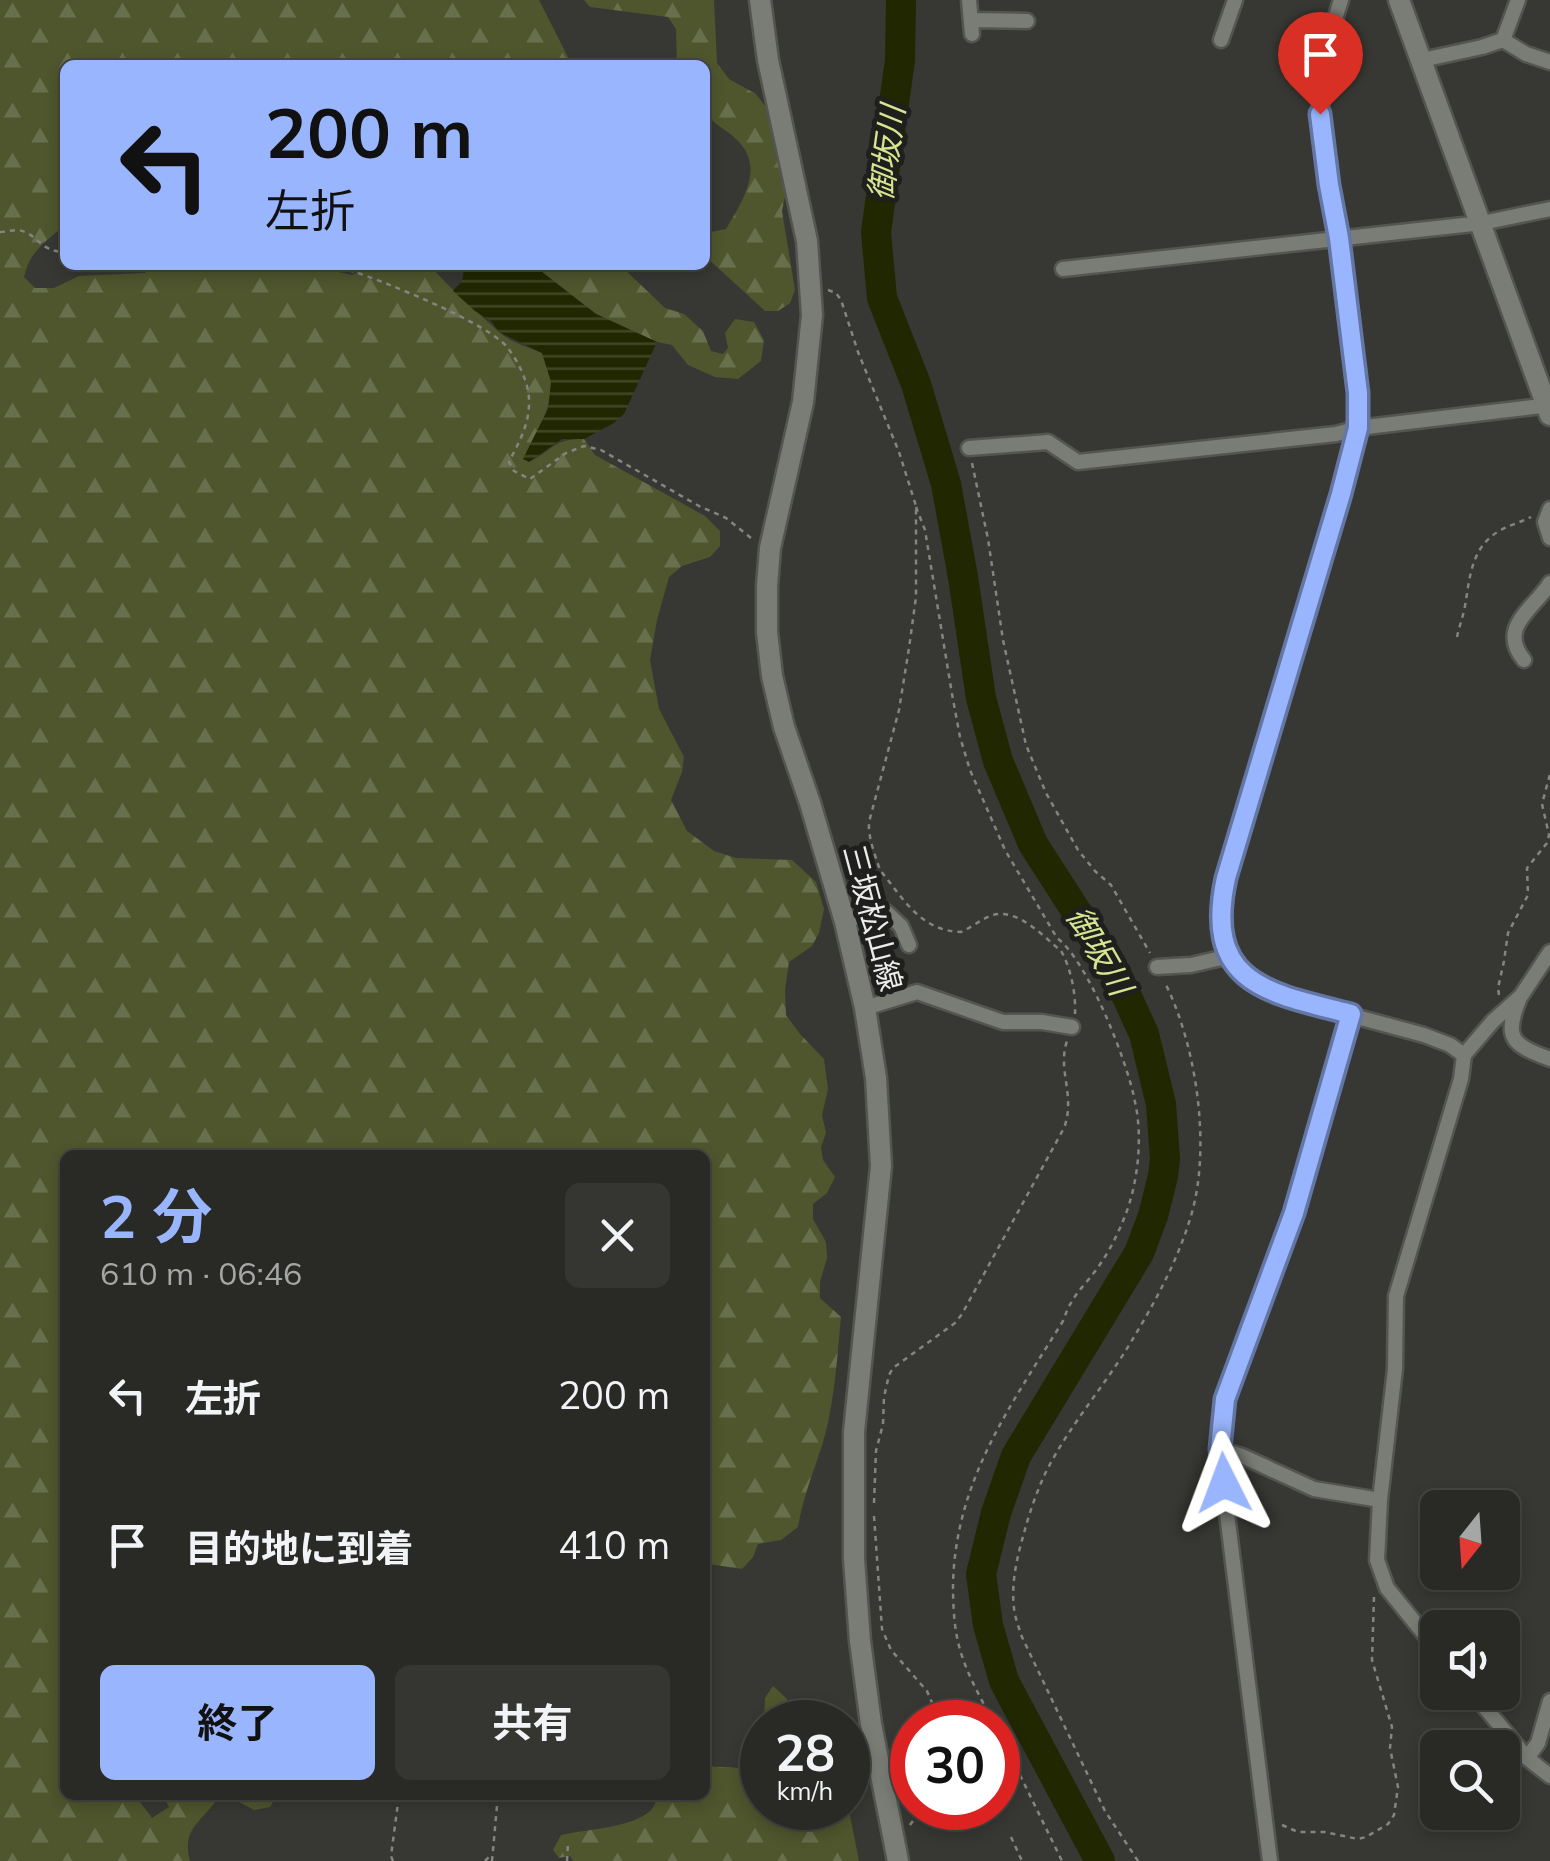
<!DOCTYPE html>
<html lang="ja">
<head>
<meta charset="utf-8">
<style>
	body { margin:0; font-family:Mulish,"Noto Sans JP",sans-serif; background:#353632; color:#f1f3f6; height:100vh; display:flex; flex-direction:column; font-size:38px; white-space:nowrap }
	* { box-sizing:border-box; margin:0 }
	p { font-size:32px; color:#a5a7a7 }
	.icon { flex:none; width:55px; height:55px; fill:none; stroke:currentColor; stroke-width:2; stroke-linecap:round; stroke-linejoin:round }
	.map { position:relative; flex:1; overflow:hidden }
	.panel { position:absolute; left:60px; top:1150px; width:650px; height:650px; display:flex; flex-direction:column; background:#292a26; border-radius:15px; box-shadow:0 5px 15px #0003,0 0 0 2px #454643 }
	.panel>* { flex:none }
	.hud { position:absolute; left:60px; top:60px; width:650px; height:210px; border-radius:15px; box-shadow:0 5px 15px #0003,0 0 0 2px #454643; background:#99b5fd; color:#111; overflow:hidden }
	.needle { width:65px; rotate:197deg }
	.controls { position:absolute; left:1420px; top:1490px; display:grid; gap:20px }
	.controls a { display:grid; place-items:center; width:100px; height:100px; border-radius:15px; background:#292a26; box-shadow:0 5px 15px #0003,0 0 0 2px #454643; font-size:50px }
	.speed { position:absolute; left:740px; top:1700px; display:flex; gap:20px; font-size:50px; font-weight:700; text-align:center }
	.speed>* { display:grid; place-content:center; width:130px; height:130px; border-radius:50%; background:#292a26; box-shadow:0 5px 15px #0003,0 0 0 2px #454643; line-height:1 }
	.speed small { font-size:25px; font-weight:400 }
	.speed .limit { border:15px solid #d22; background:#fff; color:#111 }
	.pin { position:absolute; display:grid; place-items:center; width:85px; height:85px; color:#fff; margin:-102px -42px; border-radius:50% 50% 50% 0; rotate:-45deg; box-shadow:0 0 10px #0007 }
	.pin .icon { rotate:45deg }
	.me { position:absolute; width:110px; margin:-55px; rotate:357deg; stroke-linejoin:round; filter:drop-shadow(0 0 8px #0008) }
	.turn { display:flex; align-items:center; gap:35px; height:210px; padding:0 40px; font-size:45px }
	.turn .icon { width:130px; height:130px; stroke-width:2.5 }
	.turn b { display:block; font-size:70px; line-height:85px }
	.round { display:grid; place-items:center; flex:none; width:105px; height:105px; border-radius:15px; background:#353632 }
	.head { display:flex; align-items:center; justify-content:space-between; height:170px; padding:0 40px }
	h1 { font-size:60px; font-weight:700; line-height:75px; color:#99b5fd }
	.button { display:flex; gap:20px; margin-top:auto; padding:20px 40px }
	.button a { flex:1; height:115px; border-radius:15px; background:#99b5fd; color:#111; font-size:40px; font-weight:700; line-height:115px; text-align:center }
	.button a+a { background:#353632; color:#f1f3f6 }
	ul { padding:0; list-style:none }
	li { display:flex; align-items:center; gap:30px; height:150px; padding:0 40px }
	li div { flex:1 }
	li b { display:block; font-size:38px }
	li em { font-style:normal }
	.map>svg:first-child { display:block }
	.forest { fill:url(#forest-firs) }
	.water { fill:url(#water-rules) }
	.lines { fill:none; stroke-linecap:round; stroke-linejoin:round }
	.river { stroke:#212700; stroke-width:30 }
	.minor-casing { stroke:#545551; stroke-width:19 }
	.secondary-casing { stroke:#545551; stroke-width:25 }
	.path { stroke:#848581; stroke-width:2.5; stroke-dasharray:5 5; stroke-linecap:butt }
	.minor { stroke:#7a7c76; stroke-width:14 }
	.secondary { stroke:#7a7c76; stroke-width:20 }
	.route-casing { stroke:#6376a4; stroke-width:25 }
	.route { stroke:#99b5fd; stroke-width:18 }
	.labels { text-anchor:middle; stroke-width:10; stroke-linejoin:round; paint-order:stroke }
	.street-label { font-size:30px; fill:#ecedea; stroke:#1f1f1d }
	.water-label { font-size:32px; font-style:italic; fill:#d5e590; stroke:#1f1f1d }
</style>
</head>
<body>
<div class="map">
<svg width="1550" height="1861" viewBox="0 0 1550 1861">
	<defs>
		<pattern id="forest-firs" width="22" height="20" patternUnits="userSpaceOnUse" patternTransform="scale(2.5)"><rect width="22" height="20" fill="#4f562d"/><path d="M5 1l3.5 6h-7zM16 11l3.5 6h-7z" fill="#686f4c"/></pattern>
		<pattern id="water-rules" width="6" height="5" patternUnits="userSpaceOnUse" patternTransform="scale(2.5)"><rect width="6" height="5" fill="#212700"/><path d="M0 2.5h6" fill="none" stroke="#414725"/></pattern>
	</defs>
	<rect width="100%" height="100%" fill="#373833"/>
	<path class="forest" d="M0,0H539L572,65H65V225C47,240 29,252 24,277L35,288H54L79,276L145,273L153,265H197L206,268L214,265H272L285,268L293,265H307L352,275L369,265H429C451,289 475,310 499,332C510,342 528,347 542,353C545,363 551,374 551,384C552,412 533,434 524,459L529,462C555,449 552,439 584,439L595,455L705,516L720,531V546L710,557L682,566L669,577L657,620L650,660L659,709L684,757L682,772L671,800L687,831L714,851L736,858L792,860L816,882L824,909L819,933L812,946L789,962L785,990L786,1015L800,1034L824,1059L828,1089L822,1115L826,1133L821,1147L823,1160L835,1177L827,1193L813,1204V1219L826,1242L827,1258L820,1282V1298L841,1317C837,1357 835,1397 825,1435C816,1467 803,1495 798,1527L781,1540L758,1544L753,1557L742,1569L709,1564L705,1560V1155H65V1795H132L137,1798L152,1818L169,1807L163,1795H277L270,1807L254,1810L232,1798H218C202,1822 181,1828 190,1861H0Z
		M584,0H714L717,63L729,79L756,94L769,111L774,133L777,161L788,182L782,211L795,290L790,303L778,311H765L705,256V238L711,232L726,229C746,195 768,162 729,133C721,127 710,121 706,112C702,99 705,79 705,65H677L676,29L668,17L590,7Z
		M533,265H620L665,308L684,314L703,331L711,351L723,354L728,348L725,333L735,319L754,322L764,340L761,361L738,379L715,377L688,365L672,345L657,342L596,314Z
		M773,1686L787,1699L788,1722H764L765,1698Z
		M762,1737V1808H848V1805L859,1861H573L570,1856L559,1858L553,1850L561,1835C586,1829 633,1828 651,1810C655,1806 656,1800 659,1795H705V1766L739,1768L760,1747Z"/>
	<path class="water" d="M465,265H533L596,314L657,342L624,414L614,423L584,439H562L529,462L523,459L548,409L551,382L542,353L499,332L491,321L475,311L453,291L462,281Z"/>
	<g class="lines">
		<path class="river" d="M901,0L900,60L876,232L882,298L916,384L946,484L963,577L981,698L998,761L1033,844L1116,973L1144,1034L1161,1104L1165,1159L1163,1176L1153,1216L1139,1253L1016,1456L996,1513L981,1574L988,1625L1004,1681L1100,1861"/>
		<defs>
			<path id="minor" d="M969,0L972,34
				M1341,0C1328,38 1323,74 1321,113L1358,393V428L1341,494L1226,878C1212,940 1225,974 1287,998L1424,1035L1450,1045L1464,1055
				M971,20L1027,21
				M1221,40L1235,0
				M1503,40L1526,54L1550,62
				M1422,60L1482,47L1503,40L1518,0
				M1063,269L1482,223L1550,209
				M969,448L1048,442L1078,462L1336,434L1358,428L1550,405
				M1550,509L1545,522L1550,538
				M1524,660C1497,627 1534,609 1550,583
				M845,922L872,911L886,912L901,926L909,945
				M1157,967L1191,965L1230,956
				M1519,1000C1503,1039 1513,1045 1550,1059
				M865,1008L917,992L1003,1022H1042L1072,1027
				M1351,1014L1294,1213L1225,1399L1219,1449L1242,1456L1314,1489L1380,1500
				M1219,1449L1270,1861
				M1438,1651L1387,1588L1377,1560L1380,1500L1395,1369L1396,1296L1461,1079L1464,1055L1493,1021L1521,996L1550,952
				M1472,1692L1527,1758L1550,1776
				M1527,1758L1538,1743L1550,1701"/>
			<path id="secondary" d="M760,0L768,60L807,241L812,315L803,402L770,548L767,586V632L772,676L784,727L810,803L845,922L865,1008L876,1078L881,1166L854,1432V1559L860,1641L871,1724L898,1861
				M1399,0L1550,415"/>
		</defs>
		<use href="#minor" class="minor-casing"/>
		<use href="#secondary" class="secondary-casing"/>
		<path class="path" d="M0,232C6,232 12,230 18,230C38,233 39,252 65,252
			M309,265C324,267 341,267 355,272C388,283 487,323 507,347C519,362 530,385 529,404C529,425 518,444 509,462L514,471L530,479L566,453L584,446L601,450L699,506L726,518L751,538
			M828,290L836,293L841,300L858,352L899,452L916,506V597L909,648L899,710L869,822C868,838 875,855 880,870C903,898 920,931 961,932C971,928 980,920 990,916C1016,906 1043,936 1061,951C1071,968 1076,994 1075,1014
			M972,463L988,539L1003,640L1026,745L1046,793L1078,850L1095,871L1111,885L1150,953
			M916,507L925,530L952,694L960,737L970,770L1005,850L1057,938C1088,961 1128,1063 1135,1102C1143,1137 1138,1183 1125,1216C1118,1234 1108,1254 1096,1270C1081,1290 1072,1295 1063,1321C1011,1405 955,1481 953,1585C953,1605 954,1627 959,1646C966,1673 981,1698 993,1722
			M1457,637C1459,627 1463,617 1465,606C1470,577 1471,546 1501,530C1510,525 1521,522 1531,517
			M1499,995L1498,988L1504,961L1508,933L1528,895L1527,868L1547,843L1549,835L1542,804L1550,774
			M874,1503L876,1451L883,1424L884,1397L889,1375L893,1368L955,1323L962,1314L1064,1128C1076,1096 1057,1070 1067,1041
			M874,1516L882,1629L891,1650L927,1691L933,1705L935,1722
			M998,1730L1062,1861
			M910,1825L922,1808
			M1282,1825L1298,1832H1324L1358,1839L1366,1837L1388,1824L1394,1815L1398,1787L1390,1748L1392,1727L1372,1660L1374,1596
			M1011,1837L1022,1861
			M393,1861L391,1856L399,1795
			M485,1861L491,1855
			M492,1861L498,1795
			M567,1861L568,1843
			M1138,1861L1105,1811L1022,1637C1019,1628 1015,1618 1014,1608C1011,1583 1017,1557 1024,1533C1029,1514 1036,1494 1044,1476C1067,1428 1104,1387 1131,1342C1154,1304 1177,1262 1190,1219C1212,1151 1197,1046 1165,983"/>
		<use href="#minor" class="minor"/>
		<use href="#secondary" class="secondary"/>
	</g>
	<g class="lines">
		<defs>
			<path id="route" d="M1224,1483L1220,1449L1225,1399L1294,1213L1351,1014C1268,993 1203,984 1226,878L1341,494L1358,428V393L1339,238L1329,185L1320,114"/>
		</defs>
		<use href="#route" class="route-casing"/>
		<use href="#route" class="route"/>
	</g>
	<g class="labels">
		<g class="street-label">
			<text transform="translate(872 918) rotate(75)" y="10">三坂松山線</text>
		</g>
		<g class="water-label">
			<text transform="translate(887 153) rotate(-82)" y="11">御坂川</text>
			<text transform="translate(1099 951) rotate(60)" y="11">御坂川</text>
		</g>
	</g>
</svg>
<div class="controls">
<a><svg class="needle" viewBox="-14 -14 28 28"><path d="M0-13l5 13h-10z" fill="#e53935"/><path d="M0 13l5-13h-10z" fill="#a5a7a7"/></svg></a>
<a><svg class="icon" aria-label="sound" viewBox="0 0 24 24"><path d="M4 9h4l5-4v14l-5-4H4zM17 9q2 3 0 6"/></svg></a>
<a><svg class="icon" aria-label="search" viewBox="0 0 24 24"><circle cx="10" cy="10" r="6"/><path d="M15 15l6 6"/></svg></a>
</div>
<div class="speed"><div>28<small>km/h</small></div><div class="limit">30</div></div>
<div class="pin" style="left:1320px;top:114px;background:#d93025"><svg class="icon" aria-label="arrive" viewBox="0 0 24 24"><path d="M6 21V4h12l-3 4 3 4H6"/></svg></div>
<svg class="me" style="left:1224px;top:1483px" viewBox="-20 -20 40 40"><path d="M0-17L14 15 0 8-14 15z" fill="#99b5fd" stroke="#fff" stroke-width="4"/></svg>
<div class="hud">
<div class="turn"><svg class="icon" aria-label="left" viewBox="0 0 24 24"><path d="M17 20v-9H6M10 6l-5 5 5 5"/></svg><div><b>200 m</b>左折</div></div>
</div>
<section class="panel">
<div class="head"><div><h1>2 分</h1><p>610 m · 06:46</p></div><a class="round"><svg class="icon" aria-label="close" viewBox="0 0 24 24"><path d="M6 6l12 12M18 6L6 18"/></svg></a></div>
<ul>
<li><svg class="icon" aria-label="left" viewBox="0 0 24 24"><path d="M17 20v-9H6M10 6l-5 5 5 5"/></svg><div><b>左折</b></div><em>200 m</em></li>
<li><svg class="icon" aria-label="arrive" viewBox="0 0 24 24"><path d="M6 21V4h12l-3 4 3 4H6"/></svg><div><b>目的地に到着</b></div><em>410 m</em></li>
</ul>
<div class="button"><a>終了</a><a>共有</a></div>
</section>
</div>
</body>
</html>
